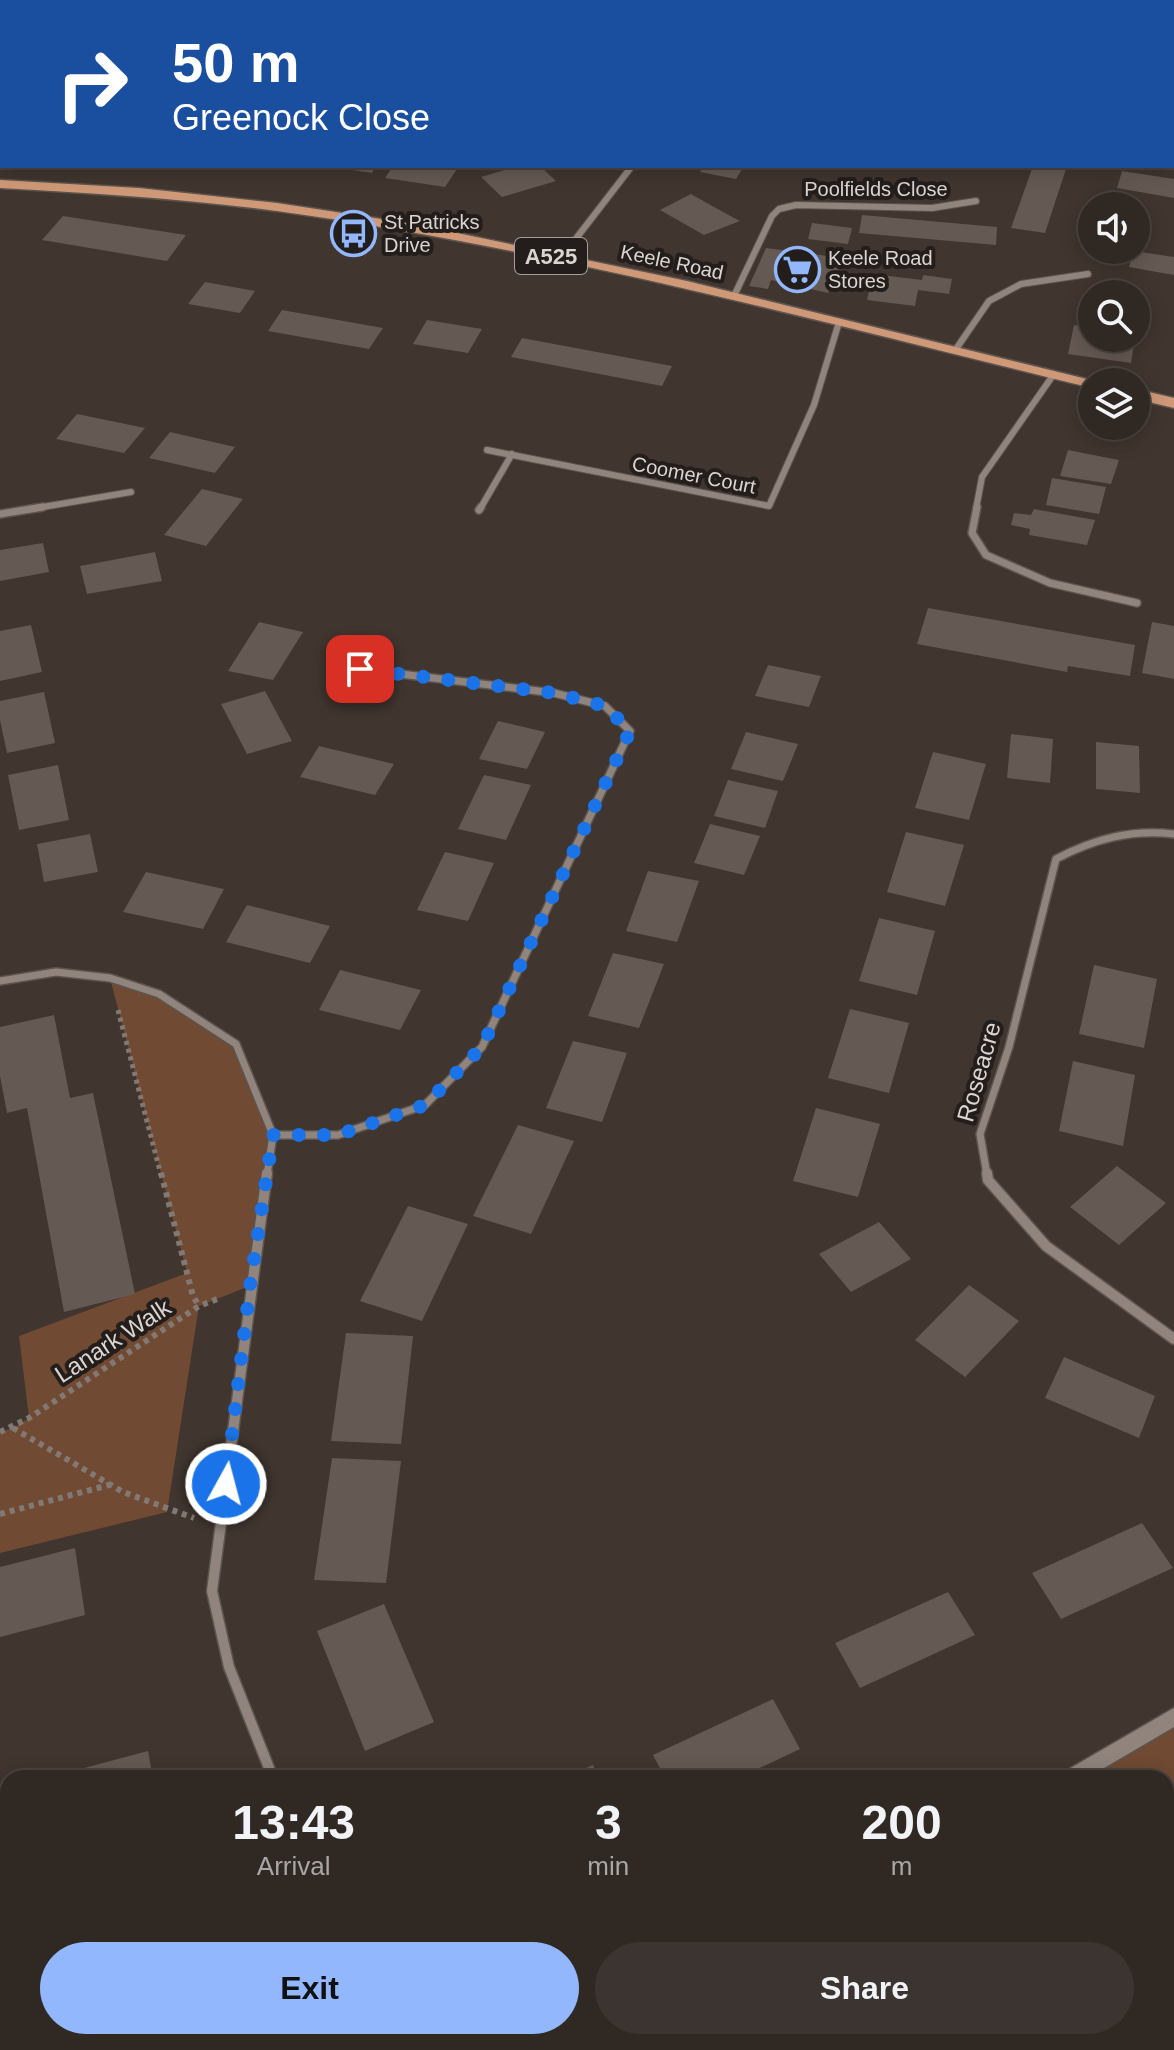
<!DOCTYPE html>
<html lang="en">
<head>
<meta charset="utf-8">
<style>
	body { margin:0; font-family:Arial,sans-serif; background:#3c3430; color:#f1f3f6; height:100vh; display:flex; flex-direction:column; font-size:30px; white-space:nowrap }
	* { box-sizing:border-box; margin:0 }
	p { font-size:26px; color:#a8a6a6 }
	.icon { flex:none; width:44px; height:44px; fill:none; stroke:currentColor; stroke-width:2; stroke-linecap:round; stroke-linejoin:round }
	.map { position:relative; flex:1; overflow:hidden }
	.sheet { position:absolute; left:0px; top:1770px; width:1174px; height:280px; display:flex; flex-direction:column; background:#302823; border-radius:24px 24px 0 0; box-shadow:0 4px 20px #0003,0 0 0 2px #4b4441 }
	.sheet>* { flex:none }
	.top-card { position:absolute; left:0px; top:0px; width:1174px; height:168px; box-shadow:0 4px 20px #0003,0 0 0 2px #4b4441; background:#1a4fa0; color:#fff; overflow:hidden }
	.fabs { position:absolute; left:1078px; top:192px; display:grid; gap:16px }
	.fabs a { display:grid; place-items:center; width:72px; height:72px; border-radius:50%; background:#302823; box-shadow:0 4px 20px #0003,0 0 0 2px #4b4441; font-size:40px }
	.pin { position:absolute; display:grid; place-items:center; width:68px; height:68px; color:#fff; margin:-34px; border-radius:16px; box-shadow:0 4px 12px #0006 }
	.me { position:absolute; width:88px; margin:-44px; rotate:7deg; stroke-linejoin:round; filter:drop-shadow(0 0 6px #0008) }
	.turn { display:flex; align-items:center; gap:28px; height:168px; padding:0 40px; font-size:36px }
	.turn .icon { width:104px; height:104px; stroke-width:2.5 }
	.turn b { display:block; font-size:56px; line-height:68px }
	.eta { display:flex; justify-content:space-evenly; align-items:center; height:136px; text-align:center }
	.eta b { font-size:48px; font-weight:600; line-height:56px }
	.action { display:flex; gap:16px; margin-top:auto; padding:16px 40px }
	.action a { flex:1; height:92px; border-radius:48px; background:#92b7fd; color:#111; font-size:32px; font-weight:600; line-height:92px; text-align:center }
	.action a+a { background:#3c3430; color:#f1f3f6 }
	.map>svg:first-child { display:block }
	.green { fill:#704a32 }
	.building { fill:#655953 }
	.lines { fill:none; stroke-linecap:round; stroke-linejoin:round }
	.minor-far2-casing { stroke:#5c544f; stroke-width:8 }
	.minor-far1-casing { stroke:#5c544f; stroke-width:10 }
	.minor-casing { stroke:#5c544f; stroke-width:13 }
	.tertiary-casing { stroke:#5c544f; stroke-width:3 }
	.primary-casing { stroke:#5c544f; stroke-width:3 }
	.path-far1 { stroke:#827974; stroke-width:5; stroke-dasharray:4 4; stroke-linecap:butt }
	.path { stroke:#827974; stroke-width:6; stroke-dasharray:5 5; stroke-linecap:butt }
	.minor-far2 { stroke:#90847d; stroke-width:6 }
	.minor-far1 { stroke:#90847d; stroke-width:7 }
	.minor { stroke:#90847d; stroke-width:10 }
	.tertiary { fill:#90847d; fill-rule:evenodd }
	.primary { fill:#cf9977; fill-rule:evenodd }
	.route { stroke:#1a73e8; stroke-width:14; stroke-dasharray:0 25.2 }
	.labels { text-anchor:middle; stroke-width:8; stroke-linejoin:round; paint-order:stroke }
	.far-street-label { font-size:20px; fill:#dbd4d1; stroke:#231e1b }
	.far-poi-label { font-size:20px; fill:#dbd4d1; stroke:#231e1b; text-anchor:start }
	.shield { fill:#231e1b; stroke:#a49d9a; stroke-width:2 }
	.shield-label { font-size:22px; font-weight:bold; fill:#dbd4d1 }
	.street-label { font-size:24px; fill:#dbd4d1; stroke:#231e1b }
</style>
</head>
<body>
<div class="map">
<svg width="1174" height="2050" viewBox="0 0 1174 2050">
	<rect width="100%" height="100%" fill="#40352f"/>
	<path class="green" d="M110,978L159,994L236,1044L273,1135L250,1286L199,1306L167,1512L0,1553V1432L13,1428L29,1418L19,1336L187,1273Z
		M1174,1717V1914L1166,1907V1778H1070Z"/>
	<path class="building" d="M326,166H376L372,173Z
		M393,166H459L445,187L385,178Z
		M518,166H540L556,181L502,197L481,177Z
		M704,166H744L736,179L700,172Z
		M1033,166H1067L1045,233L1011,228Z
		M1122,171L1174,179V198L1117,188Z
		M691,194L714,207L740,221L704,235L660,210Z
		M862,215L997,227L996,245L859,233Z
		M63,216L186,235L167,261L42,240Z
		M812,223L852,228L848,244L808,239Z
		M766,248L843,258L828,293L771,280L768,289L749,286Z
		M1134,251L1174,257V275L1129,267Z
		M873,274L922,280L923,275L952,279L949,294L918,290L915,306L867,300Z
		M205,282L255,291L240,313L188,304Z
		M282,310L383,328L369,349L268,331Z
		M427,320L482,329L468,353L413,344Z
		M1074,325L1092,328V338H1135L1131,363L1068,354Z
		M522,338L672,366L662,386L511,357Z
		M77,414L145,428L124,453L56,439Z
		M170,432L235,447L215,473L149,458Z
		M1068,450L1119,460L1111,484L1060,476Z
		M1052,478L1106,487L1099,514L1046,505Z
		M202,489L243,499L206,546L164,535Z
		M1034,509L1095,520L1087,545L1029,535L1030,529L1011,525L1014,513L1031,515Z
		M43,543L49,572L0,581V550Z
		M155,552L162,581L87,594L80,566Z
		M928,608L1135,645L1130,676L1068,666L1067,672L917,644Z
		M259,622L303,632L273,680L228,671Z
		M1152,622L1174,626V679L1142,673Z
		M31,625L42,672L0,681V631Z
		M768,665L821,676L809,707L755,696Z
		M265,691L292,741L247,754L221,704Z
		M44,692L55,743L7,753L0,720V701Z
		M498,721L545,732L527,769L479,759Z
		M746,732L798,744L783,781L731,769Z
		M1011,734L1053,739L1050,783L1007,778Z
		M1096,742L1139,746L1140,793L1096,789Z
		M319,746L394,764L375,795L300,777Z
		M933,752L986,764L969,820L915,808Z
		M58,765L69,820L19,830L8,775Z
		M484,775L531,785L506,840L458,829Z
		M728,780L778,791L765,828L714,816Z
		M710,824L760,836L744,875L694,863Z
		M906,832L964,845L945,906L887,892Z
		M90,834L98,872L44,882L37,844Z
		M445,852L494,863L468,921L417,910Z
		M648,871L699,881L677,942L626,931Z
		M146,872L224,889L203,929L123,912Z
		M247,905L330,926L310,963L226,942Z
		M879,918L935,931L917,995L859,981Z
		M613,953L664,964L639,1028L588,1016Z
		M1094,965L1157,979L1144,1048L1079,1034Z
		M340,970L421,990L400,1030L319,1010Z
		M850,1009L909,1023L889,1093L828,1078Z
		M54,1015L70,1098L93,1093L135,1294L64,1312L27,1108L7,1113L0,1076V1027Z
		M573,1041L627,1053L602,1122L546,1108Z
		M1073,1061L1135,1075L1123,1146L1059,1131Z
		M816,1108L880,1124L858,1197L793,1181Z
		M518,1125L574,1141L531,1234L473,1216Z
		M1117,1166L1166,1203L1119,1245L1070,1207Z
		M408,1206L468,1224L422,1321L360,1301Z
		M879,1222L911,1259L851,1292L819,1254Z
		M969,1285L1019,1321L965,1377L915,1340Z
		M346,1333L413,1336L401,1444L331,1441Z
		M1064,1357L1155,1396L1139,1438L1045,1398Z
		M332,1458L401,1461L386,1583L314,1580Z
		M1142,1523L1173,1568L1061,1619L1032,1573Z
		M75,1548L85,1615L0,1637V1567Z
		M948,1592L975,1635L860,1688L835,1643Z
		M384,1604L434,1722L365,1751L317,1631Z
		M773,1699L800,1749L739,1778H665L653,1755Z
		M148,1751L153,1778H70L69,1772Z
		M593,1765L599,1778H563Z
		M8,2007V2042H51L52,2050H0V2009Z
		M780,2042H807L811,2050H764Z
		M957,2042H1070L1077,2050H964Z"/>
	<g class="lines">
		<defs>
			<path id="minor-far2" d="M110,2L114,0
				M561,258L632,166
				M734,296L772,216L779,209L796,205L932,208L976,201
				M956,349L989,301L1021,284L1088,274
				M487,450L769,506L814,405L839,322
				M31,509L131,492
				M480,509L512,454
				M976,509L982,477L1054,374"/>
			<path id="minor-far1" d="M977,507L972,533L986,555L1050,583L1137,603
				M479,510L481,507
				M0,514L43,507
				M0,981L56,972L110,978L159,994L236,1044L273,1135L267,1175
				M273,1135H338L425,1105L482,1047L630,731L605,706L554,693L360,669
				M987,1175L980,1134L1009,1047L1056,859C1094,839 1131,829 1174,834"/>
			<path id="minor" d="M267,1173L212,1591L229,1667L273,1778
				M987,1173L988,1180L1046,1246L1174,1339
				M1166,1907L1174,1914
				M359,2042L362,2050"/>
			<path id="tertiary" d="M1174,1708V1727L1087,1778H1061L1064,1772Z
				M519,2042H550L545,2050H514Z"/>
			<path id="primary" d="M0,180L139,188L277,203L414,224L687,281L1099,382H1092V388C822,322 553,249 277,211C185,199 93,193 0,188Z
				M1136,389L1174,398V408L1136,399Z"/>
		</defs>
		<use href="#minor-far2" class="minor-far2-casing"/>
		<use href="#minor-far1" class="minor-far1-casing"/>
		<use href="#minor" class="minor-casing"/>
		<use href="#tertiary" class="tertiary-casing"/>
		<use href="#primary" class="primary-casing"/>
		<path class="path-far1" d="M118,1010L161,1175"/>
		<path class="path" d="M161,1173L193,1296L199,1306
			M13,1428L123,1492L194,1518
			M0,1432L29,1418L199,1306L220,1298
			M0,1514L109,1485"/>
		<use href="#minor-far2" class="minor-far2"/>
		<use href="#minor-far1" class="minor-far1"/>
		<use href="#minor" class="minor"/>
		<use href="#tertiary" class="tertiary"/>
		<use href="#primary" class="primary"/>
	</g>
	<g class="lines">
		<path class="route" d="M226,1484L250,1286L273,1135H338L425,1105L482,1047L630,731L605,706L554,693L360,669"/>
	</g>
	<defs>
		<symbol id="bus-ring" viewBox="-11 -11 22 22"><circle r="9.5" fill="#231e1b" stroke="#92b7fd" stroke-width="1.5"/><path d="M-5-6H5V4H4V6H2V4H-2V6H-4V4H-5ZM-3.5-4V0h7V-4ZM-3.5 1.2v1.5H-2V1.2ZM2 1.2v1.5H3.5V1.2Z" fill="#92b7fd"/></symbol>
		<symbol id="supermarket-ring" viewBox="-11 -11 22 22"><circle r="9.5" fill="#231e1b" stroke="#92b7fd" stroke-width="1.5"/><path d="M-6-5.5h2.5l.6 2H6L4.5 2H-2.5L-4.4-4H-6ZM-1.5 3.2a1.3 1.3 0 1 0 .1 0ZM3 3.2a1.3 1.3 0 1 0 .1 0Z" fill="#92b7fd"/></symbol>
	</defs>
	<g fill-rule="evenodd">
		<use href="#bus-ring" x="328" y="208" width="51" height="51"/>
		<use href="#supermarket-ring" x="772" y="244" width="51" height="51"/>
	</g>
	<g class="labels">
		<g class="far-street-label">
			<text x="876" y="196">Poolfields Close</text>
			<text transform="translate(672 262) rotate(12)" y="7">Keele Road</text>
			<text transform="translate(694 475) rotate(11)" y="7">Coomer Court</text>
		</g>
		<g class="far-poi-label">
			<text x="384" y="229">St Patricks<tspan x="384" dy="23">Drive</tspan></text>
			<text x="828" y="265">Keele Road<tspan x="828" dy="23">Stores</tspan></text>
		</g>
		<rect class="shield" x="515" y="238" width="72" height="36" rx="6"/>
		<g class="shield-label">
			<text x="551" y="264">A525</text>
		</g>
		<g class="street-label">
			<text transform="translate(979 1072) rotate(-74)" y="8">Roseacre</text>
			<text transform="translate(113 1341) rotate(-33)" y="8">Lanark Walk</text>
		</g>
	</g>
</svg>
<div class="fabs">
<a><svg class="icon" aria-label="sound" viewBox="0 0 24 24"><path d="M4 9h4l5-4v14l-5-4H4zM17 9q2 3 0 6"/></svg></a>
<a><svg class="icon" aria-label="search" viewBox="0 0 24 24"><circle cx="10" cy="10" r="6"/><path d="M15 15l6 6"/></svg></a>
<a><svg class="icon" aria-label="layers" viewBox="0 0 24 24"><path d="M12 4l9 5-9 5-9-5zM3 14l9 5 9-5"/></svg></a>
</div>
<div class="pin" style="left:360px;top:669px;background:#d93025"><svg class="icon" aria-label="arrive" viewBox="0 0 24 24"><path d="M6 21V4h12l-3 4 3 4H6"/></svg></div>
<svg class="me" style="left:226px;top:1484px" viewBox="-20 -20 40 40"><circle r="17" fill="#1a73e8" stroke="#fff" stroke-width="3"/><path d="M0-11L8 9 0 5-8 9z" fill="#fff"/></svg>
<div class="top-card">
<div class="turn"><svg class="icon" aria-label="right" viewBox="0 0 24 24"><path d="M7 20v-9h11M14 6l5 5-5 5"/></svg><div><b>50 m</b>Greenock Close</div></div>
</div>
<section class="sheet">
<div class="eta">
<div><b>13:43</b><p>Arrival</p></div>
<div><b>3</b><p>min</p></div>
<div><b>200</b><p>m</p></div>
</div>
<div class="action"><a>Exit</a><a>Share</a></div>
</section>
</div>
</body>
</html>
